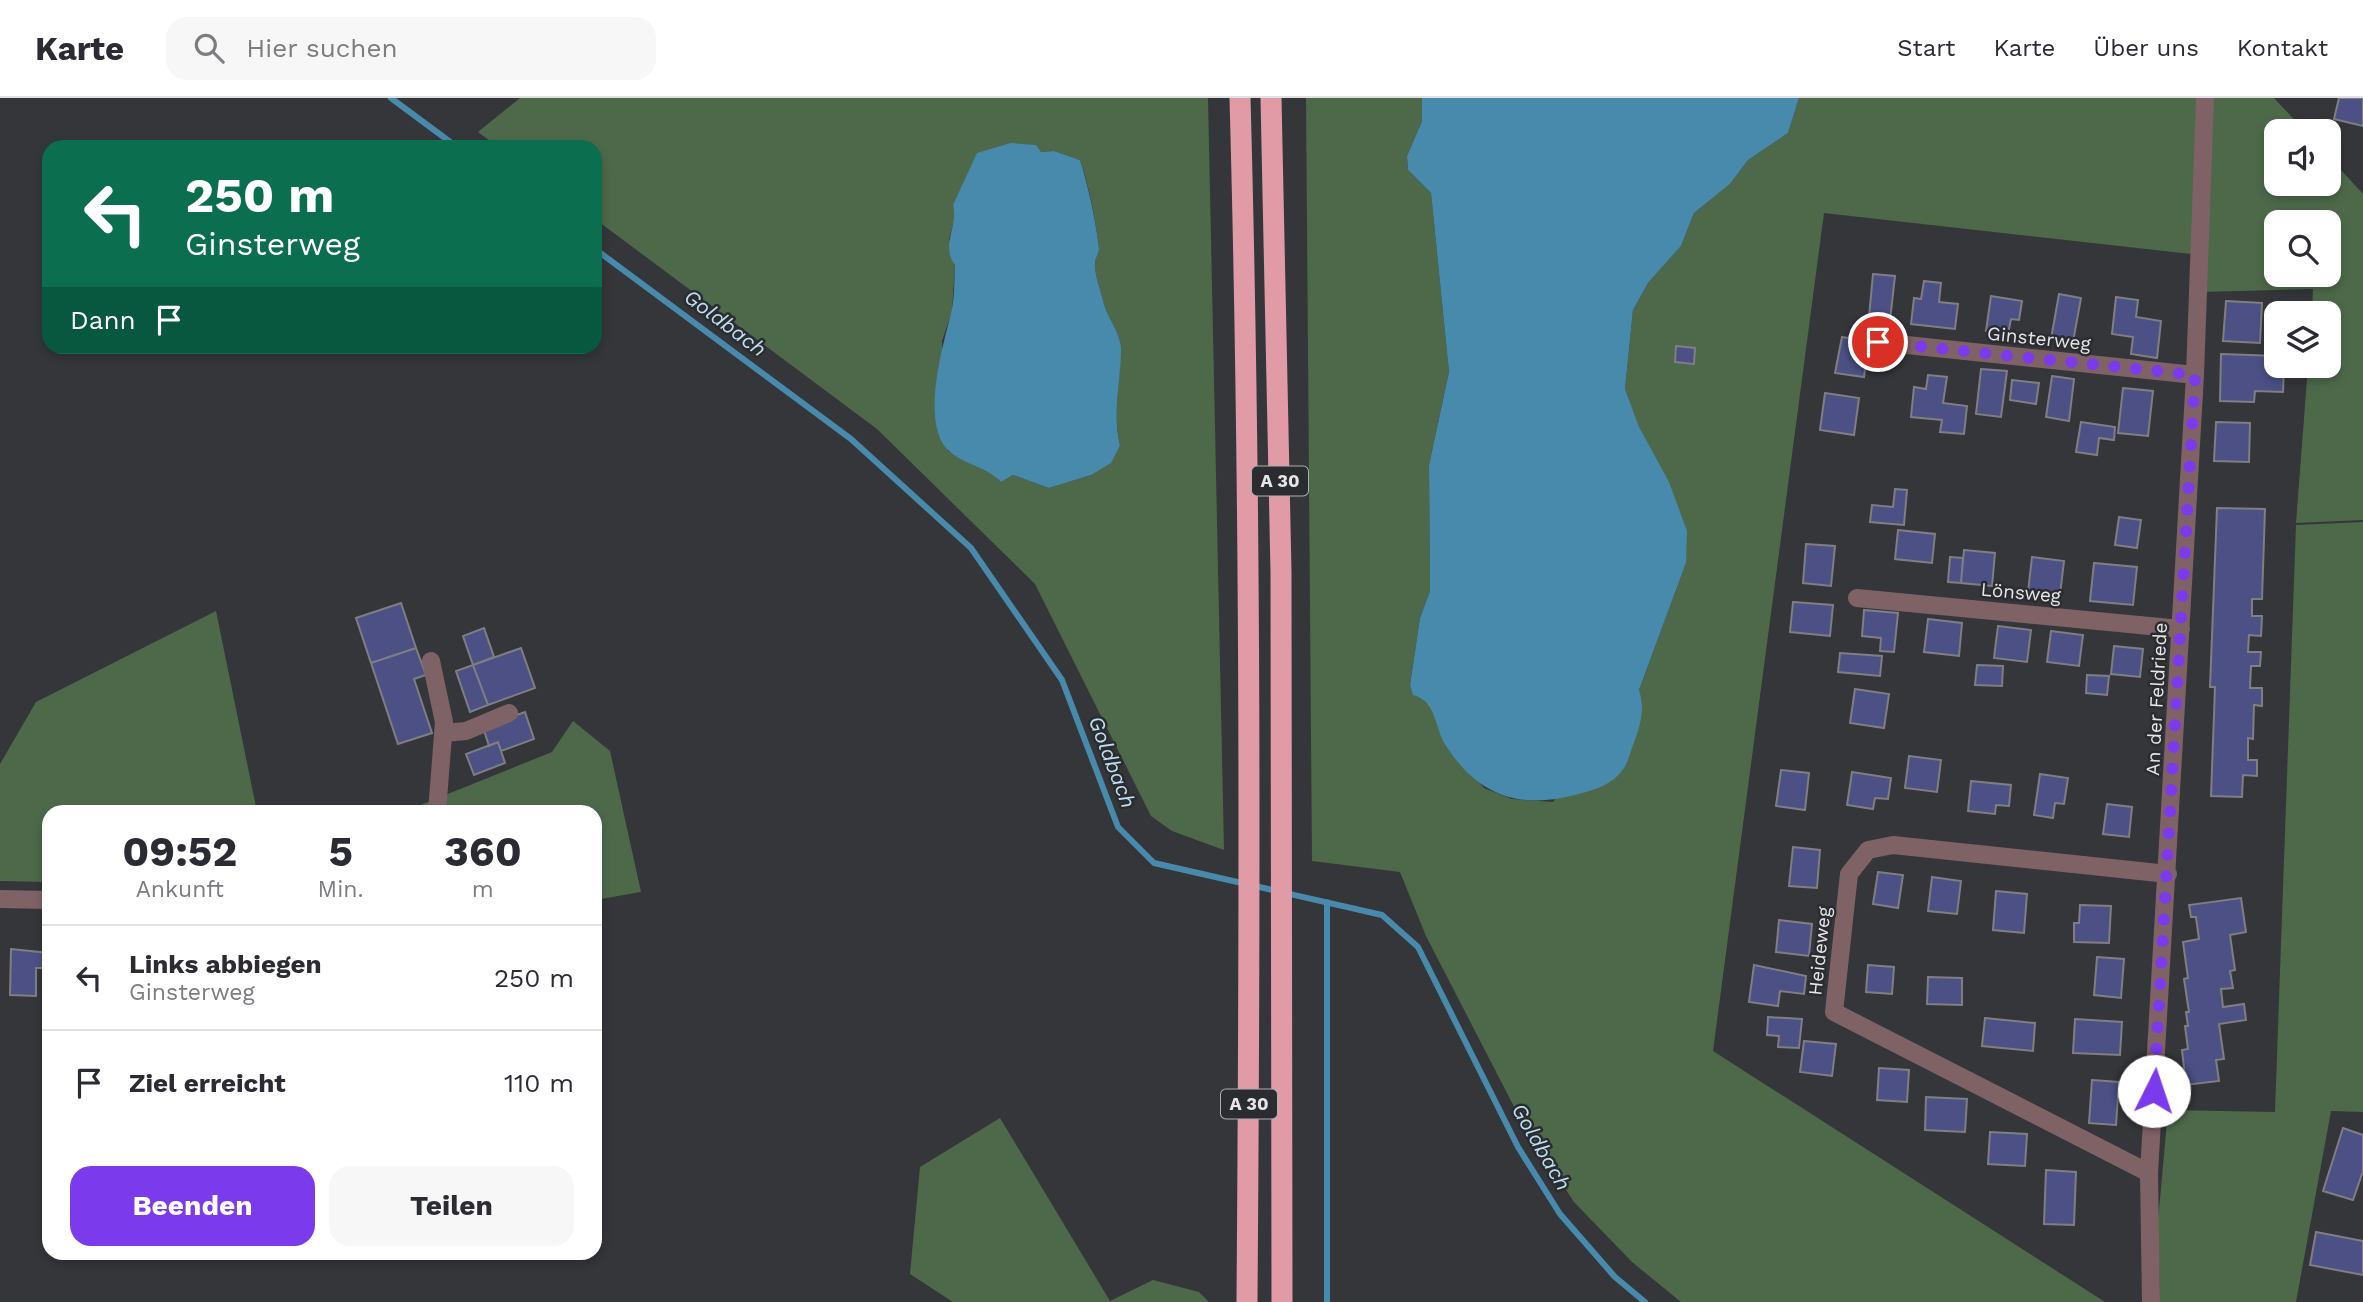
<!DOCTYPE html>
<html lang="de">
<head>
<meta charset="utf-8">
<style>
	body { margin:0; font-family:"Work Sans",sans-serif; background:#f7f7f7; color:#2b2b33; height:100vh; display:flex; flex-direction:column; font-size:26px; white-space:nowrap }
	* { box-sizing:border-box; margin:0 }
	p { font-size:23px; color:#7c7c81 }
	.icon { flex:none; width:38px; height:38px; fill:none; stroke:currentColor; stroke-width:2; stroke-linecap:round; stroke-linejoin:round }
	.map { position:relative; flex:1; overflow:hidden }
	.sheet { position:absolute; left:42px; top:707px; width:560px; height:455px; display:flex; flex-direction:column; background:#fff; border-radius:21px; box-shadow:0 4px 10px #0003 }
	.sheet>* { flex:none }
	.top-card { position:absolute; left:42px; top:42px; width:560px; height:214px; border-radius:21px; box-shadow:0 4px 10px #0003; background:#0b6e4f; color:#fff; overflow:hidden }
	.tools { position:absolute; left:2264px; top:21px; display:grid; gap:14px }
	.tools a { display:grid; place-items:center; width:77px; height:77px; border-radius:14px; background:#fff; box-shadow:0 4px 10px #0003; font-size:35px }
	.pin { position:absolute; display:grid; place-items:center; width:60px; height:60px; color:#fff; margin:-30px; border:4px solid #fff; border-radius:50%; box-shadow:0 2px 7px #0007 }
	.me { position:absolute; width:77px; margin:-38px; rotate:4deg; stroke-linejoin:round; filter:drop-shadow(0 0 5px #0008) }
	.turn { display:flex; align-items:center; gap:24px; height:147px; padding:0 28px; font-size:32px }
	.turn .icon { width:91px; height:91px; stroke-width:2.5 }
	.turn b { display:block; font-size:49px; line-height:60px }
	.then { display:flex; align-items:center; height:66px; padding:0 28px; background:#0003; gap:14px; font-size:26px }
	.eta { display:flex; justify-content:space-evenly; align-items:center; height:119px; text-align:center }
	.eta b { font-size:42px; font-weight:700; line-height:49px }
	.primary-button { display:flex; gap:14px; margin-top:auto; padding:14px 28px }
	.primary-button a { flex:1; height:80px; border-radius:21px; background:#7c3aed; color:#fff; font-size:28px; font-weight:700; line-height:80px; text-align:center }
	.primary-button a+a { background:#f7f7f7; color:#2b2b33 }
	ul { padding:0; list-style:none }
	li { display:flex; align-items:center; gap:21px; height:105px; padding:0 28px; border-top:2px solid #e1e1e2 }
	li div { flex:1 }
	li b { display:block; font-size:26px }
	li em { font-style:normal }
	header { display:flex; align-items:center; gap:42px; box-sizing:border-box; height:98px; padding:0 35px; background:#fff; border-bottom:2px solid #e1e1e2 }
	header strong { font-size:33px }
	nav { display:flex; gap:38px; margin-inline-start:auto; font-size:24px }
	.search { width:490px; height:63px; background:#f7f7f7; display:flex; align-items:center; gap:18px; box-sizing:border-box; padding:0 24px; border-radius:21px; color:#7c7c81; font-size:26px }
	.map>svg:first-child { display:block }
	.green { fill:#4d694a; fill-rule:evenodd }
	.water { fill:#488aac }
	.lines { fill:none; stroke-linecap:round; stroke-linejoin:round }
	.stream { stroke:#488aac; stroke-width:6 }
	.building { fill:#4c5084; stroke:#7e7e83; stroke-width:2 }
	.minor { stroke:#7f6266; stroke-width:18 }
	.highway { stroke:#e19ba7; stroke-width:21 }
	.route { stroke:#7c3aed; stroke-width:12; stroke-dasharray:0 21.6 }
	.labels { text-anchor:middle; stroke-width:5; stroke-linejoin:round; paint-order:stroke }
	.shield { fill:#2b2c30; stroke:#aeaeb2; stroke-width:2 }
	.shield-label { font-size:18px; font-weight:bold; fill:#e6e6e9 }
	.street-label { font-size:19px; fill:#e6e6e9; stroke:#2b2c30 }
	.water-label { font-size:21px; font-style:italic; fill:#bde0f4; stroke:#2b2c30 }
</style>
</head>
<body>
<header>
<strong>Karte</strong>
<div class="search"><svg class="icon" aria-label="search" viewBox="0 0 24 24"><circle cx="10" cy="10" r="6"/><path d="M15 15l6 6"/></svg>Hier suchen</div>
<nav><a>Start</a><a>Karte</a><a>Über uns</a><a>Kontakt</a></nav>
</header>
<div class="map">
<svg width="2363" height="1204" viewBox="0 0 2363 1204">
	<rect width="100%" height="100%" fill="#35363a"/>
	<path class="green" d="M520,0H1208L1224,752L1172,733L1151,718L1035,486L877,331L595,121V49H498L478,34ZM1054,53L1080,62C1090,91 1095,119 1099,150C1099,156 1095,159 1095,165C1094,175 1100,191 1103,202C1106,219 1120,232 1120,251C1121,282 1112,317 1120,347L1091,377L1049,390L1013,377L1001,384L993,376L948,353L942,243L952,213L955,167L949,141L956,115L953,107L1041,54Z
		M1306,0H1422V23L1407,58L1408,72L1431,95L1449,274L1429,367L1430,493L1420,520L1410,587L1432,609L1446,648L1484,690L1512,701L1553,704L1639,592L1686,465L1625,291L1633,212L1648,185L1681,148L1694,115L1730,86L1748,62L1788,35L1799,0H2274L2305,33H2277V86H2329V59L2363,96V422L2296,425L2308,268H2329V215H2312L2313,191L2199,194L2191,156L1824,115L1713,953L2105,1204H1681L1632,1164L1574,1104L1525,1030L1426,838L1400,774L1312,763ZM2277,124H2329V177H2277Z
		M2363,424V1014L2331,1013L2296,1204H2160L2158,1123L2168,1012L2275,1014L2296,427Z
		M216,513L257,714H49V784L0,783V666L36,604Z
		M573,623L610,653L641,794L595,802V714H403L552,654Z
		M1000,1020L1110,1203L1153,1182L1199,1194L1209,1204H953L910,1176L920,1069Z"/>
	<path class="water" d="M1422,0H1799L1788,35L1748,62L1730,86L1694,115L1681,148L1648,185L1633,212L1625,291L1639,329L1669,384L1687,433L1686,465L1639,592C1647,618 1637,634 1629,659C1623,679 1605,689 1586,694C1526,712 1482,703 1446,648C1434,629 1437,603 1413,597L1410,587L1420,520L1430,493L1429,367L1449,274L1431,95L1408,72L1407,58L1422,23Z
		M1011,45L1036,47L1041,54L1054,53L1080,62C1089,91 1095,119 1099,150C1099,156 1095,160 1095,165C1094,175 1100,191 1103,202C1106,219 1120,232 1121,251C1121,282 1112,317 1120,347L1111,365L1091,377L1049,390L1013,377L1001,384C987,369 966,367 950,354C919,328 943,248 951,215C955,200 954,182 955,167C940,148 959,126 953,107L977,55Z"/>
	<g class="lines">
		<path class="stream" d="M391,0L457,49
			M595,151L851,341L971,450L1062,582L1118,729L1154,765L1382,817L1418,849L1518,1049L1560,1116L1615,1179L1645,1204
			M1327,1204V804"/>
	</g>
	<path class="building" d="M2339,0H2363V28L2334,21Z
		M1873,176L1895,178L1890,222L1869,219Z
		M1924,183L1941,185L1939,204L1958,206L1955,231L1911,226L1914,200L1921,201Z
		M2059,196L2081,200L2073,244L2051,241Z
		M1991,198L2022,203L2019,222L2011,221L2008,236L1986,233Z
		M2116,199L2138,202L2136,219L2161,223L2157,260L2131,256L2133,239L2112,236Z
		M2226,203L2262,205L2260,245L2223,243Z
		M1842,239L1869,243L1864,279L1835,275Z
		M1676,248L1695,250L1694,266L1675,264Z
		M2221,256L2277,258V268H2284L2283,294L2255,293L2254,304L2220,303Z
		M1981,271L2007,273L2001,319L1976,316Z
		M1928,277L1947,279L1943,305L1967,308L1964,336L1940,334L1942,322L1911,319L1914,289L1926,291Z
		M2052,278L2074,281L2069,323L2046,319Z
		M2012,282L2039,285L2036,306L2010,302Z
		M2123,290L2153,293L2148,338L2118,335Z
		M1825,295L1859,300L1854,337L1820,332Z
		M2081,324L2115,329L2114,342L2099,340L2097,357L2076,354Z
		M2216,324L2250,325L2249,364L2214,363Z
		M1895,391L1907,392L1904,427L1870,424L1872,407L1893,409Z
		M2217,410L2265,411L2262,501H2252V518H2262L2261,538L2249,537L2248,554H2261L2260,568H2251L2250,590H2262V608L2254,607L2253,641L2248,640V662H2257V678L2243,677L2242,699L2211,698L2215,589H2210Z
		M2119,419L2141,422L2137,450L2115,447Z
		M1898,432L1935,436L1932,465L1895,461Z
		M1806,446L1835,448L1831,488L1803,485Z
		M1964,452L1995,455L1992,488L1961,485Z
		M1950,459L1963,460L1961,485L1948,484Z
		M2032,459L2064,463L2060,497L2028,494Z
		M2094,465L2137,469L2133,507L2090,503Z
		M1793,504L1833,507L1830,538L1790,534Z
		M401,505L416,550L371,565L356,520Z
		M1864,512L1898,515L1894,554L1880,553L1881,540L1862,538Z
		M1928,521L1962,525L1959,558L1924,554Z
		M1998,528L2031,532L2027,564L1994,560Z
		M484,530L494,559L473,567L463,538Z
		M2051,533L2083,537L2079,568L2047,564Z
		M2114,548L2143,551L2140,579L2111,576Z
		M416,550L426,577L414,581L432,635L398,646L371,565Z
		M521,550L535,590L488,607L473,567Z
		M1840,555L1882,558L1880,578L1838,574Z
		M473,567L488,607L470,614L456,573Z
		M1977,567L2003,568L2002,588L1975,587Z
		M2087,577L2109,578L2107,597L2086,595Z
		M1855,591L1889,596L1884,630L1850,625Z
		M525,614L534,641L501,653L498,644L489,648L483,629Z
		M498,644L505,665L474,677L466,656Z
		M1909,658L1941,662L1937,694L1905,690Z
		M1781,672L1809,675L1805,712L1776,708Z
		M1852,674L1891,680L1888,701L1875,700L1873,711L1847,707Z
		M2040,676L2068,680L2064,706L2055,705L2053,720L2034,717Z
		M1971,683L2011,687L2009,708L1996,707L1995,716L1968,713Z
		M2107,706L2132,709L2129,739L2103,736Z
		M1793,749L1820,752L1817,790L1789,788Z
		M1878,774L1903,777L1898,810L1873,806Z
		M1932,779L1961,783L1957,816L1928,813Z
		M1996,793L2027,796L2024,835L1993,832Z
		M2241,800L2246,834L2230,837L2235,872L2230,873L2233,890L2221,891L2223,909L2244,906L2246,922L2219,926L2224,961L2216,962L2219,983L2186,987L2182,952L2188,951L2185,928H2188L2186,914H2189L2184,881L2188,880L2183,844L2199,841L2196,819H2191L2189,807Z
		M2080,807L2111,808L2109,845L2074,844V825H2079Z
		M1779,822L1812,826L1809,858L1776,854Z
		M11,851L49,855V870H36V898L10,897Z
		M2097,859L2124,861L2121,900L2094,897Z
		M1754,867L1806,878L1804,896L1780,893L1778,908L1749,904Z
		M1868,867L1894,869L1892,896L1866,894Z
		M1928,879L1962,880V907L1927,906Z
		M1768,919L1802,921L1799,950L1778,949L1779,938L1767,937Z
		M1985,920L2035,925L2033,953L1982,948Z
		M2075,921L2122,924L2120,957L2073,955Z
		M1804,943L1836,946L1832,978L1800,974Z
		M1879,970L1909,972L1907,1004L1877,1002Z
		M2092,982L2119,984L2116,1027L2089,1025Z
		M1926,999L1967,1001L1965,1034L1925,1032Z
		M2343,1030L2363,1037V1073L2353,1102L2323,1093Z
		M1990,1034L2027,1036L2025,1068L1988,1066Z
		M2046,1072L2076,1074L2074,1127L2044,1126Z
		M2316,1134L2363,1143V1177L2310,1167Z"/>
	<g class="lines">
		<path class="minor" d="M1878,244L2195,277
			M1857,500L2181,531
			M431,563L444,624L437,714
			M444,635L466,633L509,615
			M0,801L49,802
			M2149,1075L1834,914L1849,776L1868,752L1893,747L2168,776
			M2151,1204L2149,1075L2195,277L2205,0"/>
		<path class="highway" d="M1240,0C1251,401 1250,803 1247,1204
			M1271,0L1281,474L1282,1204"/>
	</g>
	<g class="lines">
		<path class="route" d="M1878,244L2195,277L2154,993"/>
	</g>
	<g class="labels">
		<g class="shield">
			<rect x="1252" y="368.5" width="56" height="29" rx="5"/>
			<rect x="1221" y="991.5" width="56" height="29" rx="5"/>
		</g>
		<g class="shield-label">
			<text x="1280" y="389">A 30</text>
			<text x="1249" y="1012">A 30</text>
		</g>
		<g class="street-label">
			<text transform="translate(2039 240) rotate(6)" y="7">Ginsterweg</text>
			<text transform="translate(2021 494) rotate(5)" y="7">Lönsweg</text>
			<text transform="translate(2156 601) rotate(-87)" y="7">An der Feldriede</text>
			<text transform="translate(1819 853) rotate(-84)" y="7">Heideweg</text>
		</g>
		<g class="water-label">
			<text transform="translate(725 225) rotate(37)" y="7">Goldbach</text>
			<text transform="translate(1112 664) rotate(69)" y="7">Goldbach</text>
			<text transform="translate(1541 1049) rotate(60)" y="7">Goldbach</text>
		</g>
	</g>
</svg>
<div class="tools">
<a><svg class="icon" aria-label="sound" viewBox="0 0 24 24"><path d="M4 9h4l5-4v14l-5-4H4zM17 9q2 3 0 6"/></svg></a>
<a><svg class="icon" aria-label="search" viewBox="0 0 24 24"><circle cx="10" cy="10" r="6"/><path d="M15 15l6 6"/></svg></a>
<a><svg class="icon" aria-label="layers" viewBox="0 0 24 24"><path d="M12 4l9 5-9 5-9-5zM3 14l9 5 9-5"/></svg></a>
</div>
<div class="pin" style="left:1878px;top:244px;background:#d93025"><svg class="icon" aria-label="arrive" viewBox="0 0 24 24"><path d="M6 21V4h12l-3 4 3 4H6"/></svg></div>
<svg class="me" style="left:2154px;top:993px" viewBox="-20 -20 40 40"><circle r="19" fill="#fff"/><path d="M0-13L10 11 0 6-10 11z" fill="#7c3aed"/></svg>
<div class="top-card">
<div class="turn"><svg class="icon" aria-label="left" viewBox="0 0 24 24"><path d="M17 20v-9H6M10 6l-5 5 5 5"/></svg><div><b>250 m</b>Ginsterweg</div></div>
<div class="then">Dann<svg class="icon" aria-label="arrive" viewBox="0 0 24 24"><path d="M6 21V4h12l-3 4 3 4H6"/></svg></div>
</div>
<section class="sheet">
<div class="eta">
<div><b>09:52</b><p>Ankunft</p></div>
<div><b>5</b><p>Min.</p></div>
<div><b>360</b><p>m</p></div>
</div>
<ul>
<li><svg class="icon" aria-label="left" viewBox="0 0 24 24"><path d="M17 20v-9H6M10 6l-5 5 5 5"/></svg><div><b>Links abbiegen</b><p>Ginsterweg</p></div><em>250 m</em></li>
<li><svg class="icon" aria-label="arrive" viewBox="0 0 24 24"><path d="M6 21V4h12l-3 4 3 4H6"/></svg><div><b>Ziel erreicht</b></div><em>110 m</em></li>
</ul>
<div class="primary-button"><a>Beenden</a><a>Teilen</a></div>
</section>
</div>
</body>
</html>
